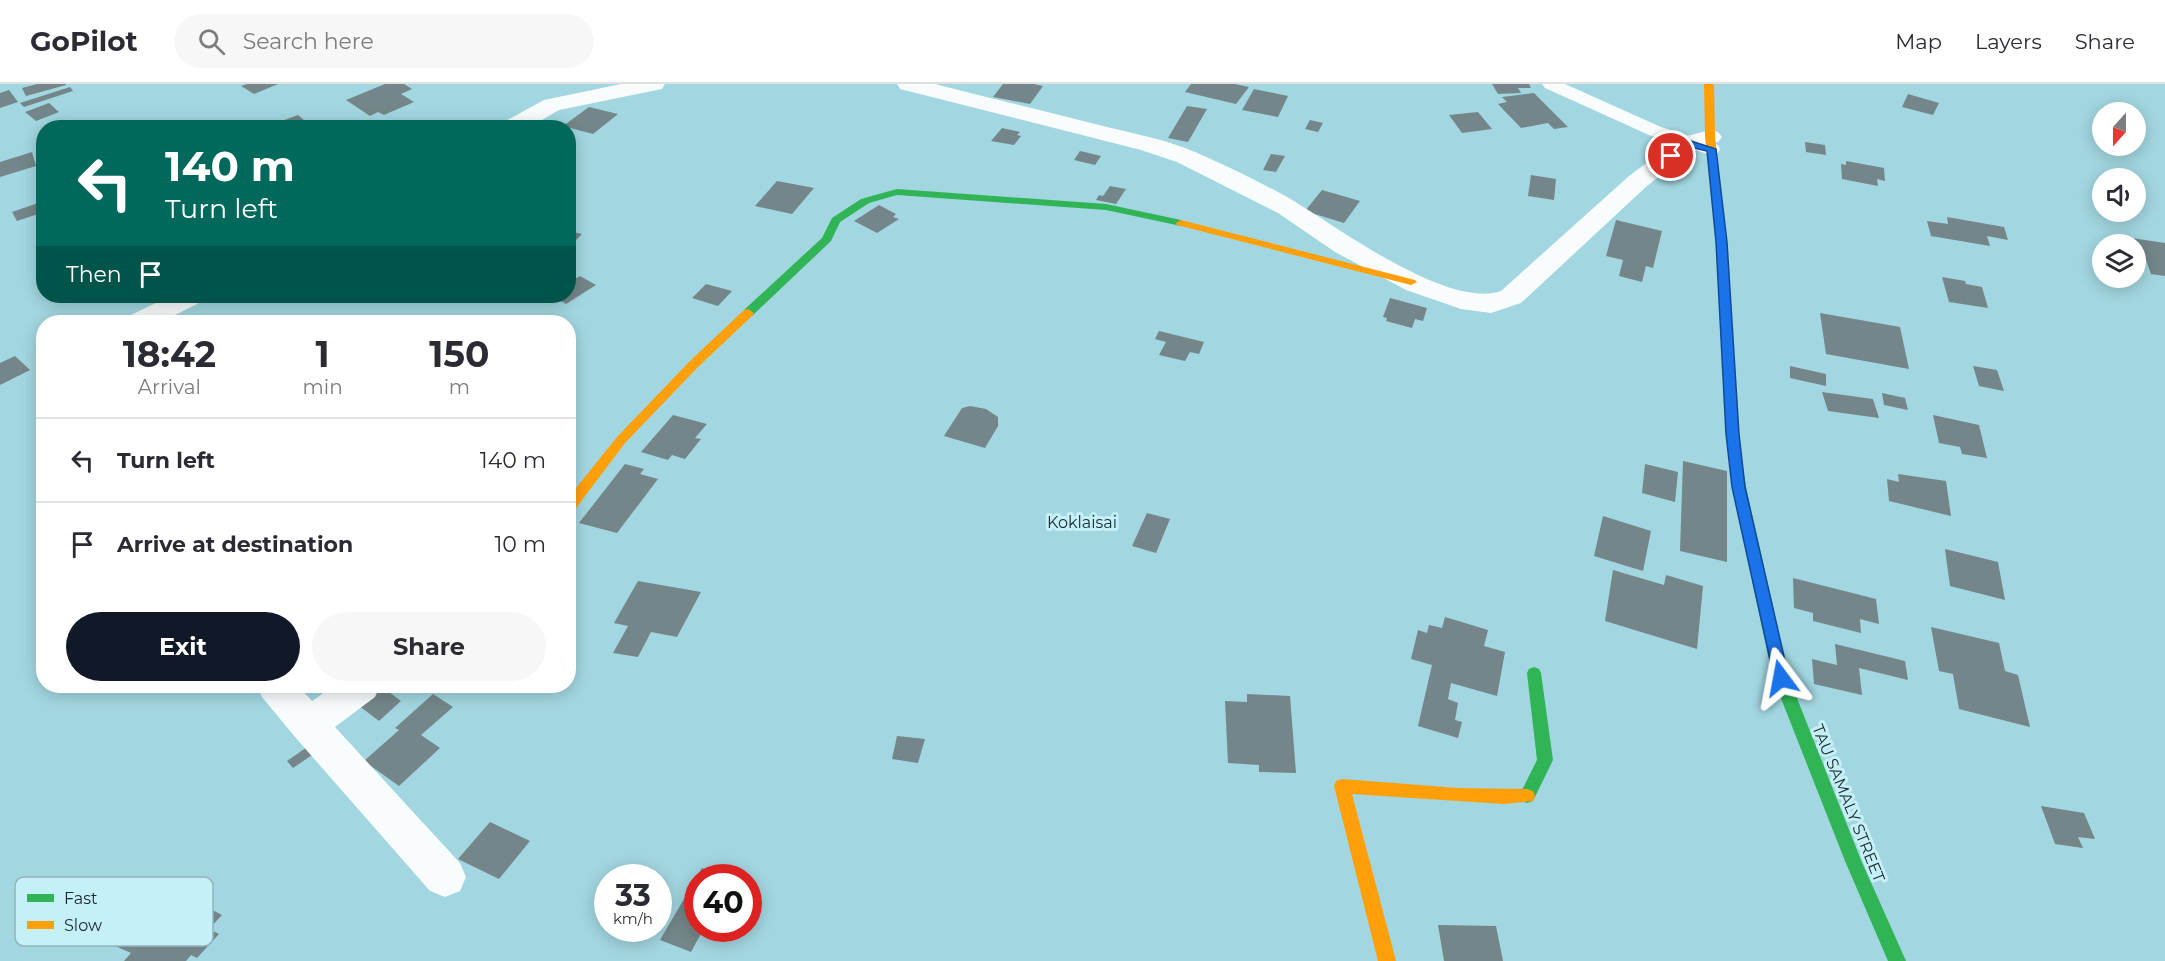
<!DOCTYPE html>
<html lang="en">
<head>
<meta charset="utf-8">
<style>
	body { margin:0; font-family:Montserrat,sans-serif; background:#f7f7f7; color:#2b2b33; height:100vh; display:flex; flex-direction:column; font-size:22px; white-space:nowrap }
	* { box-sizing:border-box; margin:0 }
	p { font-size:20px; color:#7c7c81 }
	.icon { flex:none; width:33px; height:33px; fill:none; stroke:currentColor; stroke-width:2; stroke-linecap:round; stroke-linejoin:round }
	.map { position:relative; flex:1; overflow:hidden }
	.side { position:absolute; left:36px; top:231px; width:540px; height:378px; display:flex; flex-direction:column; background:#fff; border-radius:24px; box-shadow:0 3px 15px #0003 }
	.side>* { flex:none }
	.hud { position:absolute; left:36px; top:36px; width:540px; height:183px; border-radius:24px; box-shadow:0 3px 15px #0003; background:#00695c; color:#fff; overflow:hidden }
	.needle { width:39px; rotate:201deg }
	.controls { position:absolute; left:2092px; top:18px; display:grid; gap:12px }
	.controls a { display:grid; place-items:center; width:54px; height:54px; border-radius:50%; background:#fff; box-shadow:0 3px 15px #0003; font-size:30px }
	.speed { position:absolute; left:594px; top:780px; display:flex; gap:12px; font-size:30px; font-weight:700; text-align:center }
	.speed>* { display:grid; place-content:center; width:78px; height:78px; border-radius:50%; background:#fff; box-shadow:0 3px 15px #0003; line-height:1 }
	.speed small { font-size:15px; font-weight:400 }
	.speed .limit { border:9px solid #d22; background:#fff; color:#111 }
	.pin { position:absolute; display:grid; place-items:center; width:51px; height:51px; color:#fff; margin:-26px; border:3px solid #fff; border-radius:50%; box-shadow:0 2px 6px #0007 }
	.me { position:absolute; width:66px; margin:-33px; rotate:347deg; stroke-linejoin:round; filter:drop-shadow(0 0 4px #0008) }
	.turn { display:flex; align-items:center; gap:21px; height:126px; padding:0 30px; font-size:27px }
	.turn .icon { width:78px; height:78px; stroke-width:2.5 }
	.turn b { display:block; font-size:42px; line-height:51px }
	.then { display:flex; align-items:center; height:57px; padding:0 30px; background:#0003; gap:12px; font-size:22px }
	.eta { display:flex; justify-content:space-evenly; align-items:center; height:102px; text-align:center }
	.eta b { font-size:36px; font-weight:700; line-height:42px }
	.action { display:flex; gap:12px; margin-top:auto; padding:12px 30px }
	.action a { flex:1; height:69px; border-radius:36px; background:#111827; color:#fff; font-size:24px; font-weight:700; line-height:69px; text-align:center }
	.action a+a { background:#f7f7f7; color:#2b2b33 }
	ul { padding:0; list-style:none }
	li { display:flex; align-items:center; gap:18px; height:84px; padding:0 30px; border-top:2px solid #e1e1e2 }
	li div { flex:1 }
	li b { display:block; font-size:22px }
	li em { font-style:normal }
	header { display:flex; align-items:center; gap:36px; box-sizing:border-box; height:84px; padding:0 30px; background:#fff; border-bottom:2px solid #e1e1e2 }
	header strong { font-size:28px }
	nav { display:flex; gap:33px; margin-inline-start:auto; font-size:21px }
	.search { width:420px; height:54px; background:#f7f7f7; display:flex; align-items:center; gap:15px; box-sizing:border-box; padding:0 21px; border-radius:33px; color:#7c7c81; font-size:22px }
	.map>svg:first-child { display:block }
	.green { fill:#a2d6e0; fill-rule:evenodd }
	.building { fill:#748689 }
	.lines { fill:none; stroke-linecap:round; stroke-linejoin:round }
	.lane { fill:#f8fcfc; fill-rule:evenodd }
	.street { fill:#f8fcfc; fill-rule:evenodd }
	.fast { fill:#30b455; fill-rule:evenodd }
	.slow { fill:#ff9f0a; fill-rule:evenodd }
	.route { fill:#1a73e8; stroke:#114b97; stroke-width:1.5 }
	.labels { text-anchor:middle; stroke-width:6; stroke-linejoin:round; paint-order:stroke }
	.park-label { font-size:16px; fill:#172d31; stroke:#c6f0f8 }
	.street-label { font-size:16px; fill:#17282b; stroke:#c6f0f8 }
	.key { fill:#c6f0f8; stroke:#92b4ba; stroke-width:1.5 }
	.key-label { font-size:16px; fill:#17282b }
</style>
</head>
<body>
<header>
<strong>GoPilot</strong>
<div class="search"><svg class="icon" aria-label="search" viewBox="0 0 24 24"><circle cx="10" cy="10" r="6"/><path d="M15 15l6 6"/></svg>Search here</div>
<nav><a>Map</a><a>Layers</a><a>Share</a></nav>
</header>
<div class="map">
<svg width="2165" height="877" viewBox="0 0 2165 877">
	<rect width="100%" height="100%" fill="#d1e8ed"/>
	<path class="green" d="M0,0H2165V877H0ZM2103,28H2136V62H2103ZM44,44H568V212H44ZM2103,94H2136V128H2103ZM2103,160H2136V194H2103ZM44,238H568V602H44ZM608,794H658V844H608ZM698,794H748V844H698Z"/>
	<path class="building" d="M37,0H66V1L26,12L22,4Z
		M247,0H278L254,10L241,2Z
		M385,0H404L412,5L401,10L414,18L384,31L378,28L370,32L346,16Z
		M1003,0H1034L1043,2L1030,20L993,13Z
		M1191,0H1235L1249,3L1236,20L1185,8Z
		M1492,0H1529L1531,4H1518L1521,9L1498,10Z
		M70,3L73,7L24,23L20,19Z
		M1254,5L1288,12L1278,33L1242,26Z
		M9,6L18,18L0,24V9Z
		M1534,9L1568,43L1554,45L1548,39L1521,44L1498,20L1507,18L1502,13Z
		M1908,10L1939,19L1933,31L1902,23Z
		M49,19L59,28L36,37L25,28Z
		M1187,22L1207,25L1188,58L1168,54Z
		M589,23L618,30L593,50L563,42Z
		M1478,28L1492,45L1462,49L1449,31Z
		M298,31L311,42L265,44V43Z
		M1310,36L1323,39L1318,48L1305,45Z
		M1002,44L1020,48L1017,51L1021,52L1014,61L991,57Z
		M1805,58L1825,61L1826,71L1806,68Z
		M1080,67L1101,72L1095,81L1074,76Z
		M32,68L36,82L0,93V78Z
		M1271,70L1285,72L1276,88L1263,86Z
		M1846,77L1884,84L1885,97L1877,95L1878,102L1842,95L1841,80L1846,81Z
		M1531,91L1556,95L1554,116L1528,112Z
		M777,97L814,104L792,130L755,122Z
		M1110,102L1126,105L1116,120L1096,116L1099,111L1103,112Z
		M1322,106L1360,117L1344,139L1305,127Z
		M44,117V128L17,137L12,128Z
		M879,121L896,130L893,133L899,135L877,149L854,137Z
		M1947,133L2004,143L2008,156L1987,152L1990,162L1931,152L1927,137L1948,140Z
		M1616,136L1662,147L1653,184L1646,182L1642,198L1619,192L1623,176L1606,172Z
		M568,147L582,150L568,164Z
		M2118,152L2165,159V192L2151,190L2145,173L2136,172V160H2122Z
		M580,192L596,201L566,220L553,212H568V199Z
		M1942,193L1965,197L1966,200L1982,203L1988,224L1949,218Z
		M706,200L732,207L718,222L692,214Z
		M1390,214L1427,224L1423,237L1415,235L1412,244L1386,237L1387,234L1383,233Z
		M1820,229L1900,243L1909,285L1826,270Z
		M1159,247L1204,258L1199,270L1190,268L1185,277L1159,271L1166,258L1155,255Z
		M15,272L30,286L0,301V279Z
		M1790,282L1826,290V302L1790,294Z
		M1973,282L1997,286L2004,307L1979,302Z
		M1822,308L1873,315L1879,334L1828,327Z
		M1882,309L1905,314L1908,326L1884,321Z
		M970,322L986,325L998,333V342L985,364L944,352L962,324Z
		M673,331L707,340L695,354L701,355L685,375L672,371L668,376L641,368Z
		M1933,331L1979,341L1987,374L1962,370L1960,363L1939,359Z
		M1683,377L1727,387V478L1680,467Z
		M625,380L644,385L640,390L658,395L617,449L579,439Z
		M1645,380L1678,388L1675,418L1642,409Z
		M1898,390L1946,397L1951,432L1889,417L1887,395L1899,398Z
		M1147,429L1170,435L1156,469L1132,462Z
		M1603,432L1651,447L1643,487L1594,472Z
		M1945,465L1998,478L2005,516L1950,502Z
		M1613,486L1664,501L1666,491L1703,502L1697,565L1605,537Z
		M1793,494L1876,515L1879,540L1860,535L1861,549L1813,537V529L1794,524Z
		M638,497L701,508L677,553L651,548L638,573L613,569L628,542L614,539Z
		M1445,533L1488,546L1484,562L1505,568L1497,612L1451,599L1448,615L1458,619L1455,636L1462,638L1458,654L1418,642L1432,581L1411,575L1418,546L1427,549L1429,541L1442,544Z
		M1931,543L1999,559L2005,587L2018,591L2030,643L1959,625L1953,590L1939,587Z
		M1835,560L1905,577L1908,596L1859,584L1862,611L1814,600L1812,575L1837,581Z
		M381,602L401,617L379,637L358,621Z
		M433,610L453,623L421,651L440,664L399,702L364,677L399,646L395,644Z
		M1247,610L1290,612L1296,689L1259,688V681L1228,679L1225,617L1247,618Z
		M897,652L925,655L918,679L892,675Z
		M310,661L315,669L293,684L287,677Z
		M2041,722L2084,729L2095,755L2078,753L2083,764L2055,760Z
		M490,738L530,757L499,795L458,775Z
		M702,784L729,793L698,794V844H704L691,868L660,856Z
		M168,803L222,831L209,845L219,850L197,874L191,871L186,877H124L131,869L113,861Z
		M1438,841L1496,842L1503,877H1444Z"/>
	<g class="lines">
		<path class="lane" d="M1542,0H1565L1661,43L1718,61L1720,65L1718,69L1711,71L1649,51L1545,4Z"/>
		<path class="street" d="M621,0H665L662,5L559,26L528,44H499L502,39L544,16Z
			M897,0H935C989,14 1044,27 1099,41C1131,49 1165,55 1195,68C1227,82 1267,101 1297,119C1343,147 1449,225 1501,207L1629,92L1680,54L1710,46L1718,48L1722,53L1718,58L1696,64L1647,102L1521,219L1491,229L1461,225L1406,206L1335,168L1278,129L1177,78L1141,66L900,5Z
			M170,212H205L201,218L161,238H125L129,232Z
			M257,602H298L312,617L334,602H380L375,613L335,643L460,779L466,793L460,807L445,813L430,807L295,653L262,613Z"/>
		<path class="fast" d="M897,105L1106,120L1181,136L1186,139L1181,142L1106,126L897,111L869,119L840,138L831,157L752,232H744V226L822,154L832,134L861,115Z
			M1734,358L1740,363L1746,403L1789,594L1861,776L1906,877H1888L1845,777L1773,594L1732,403L1728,363Z
			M1534,583L1539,585L1541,589L1553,676L1533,717L1527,719L1521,717L1519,712L1537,676L1527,589L1529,585Z"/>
		<path class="slow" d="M1704,0H1714L1715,53L1727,158L1740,363L1734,368L1728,363L1717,158L1705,53Z
			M1181,136L1415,196L1417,198L1411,201L1177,141L1176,139Z
			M748,225L754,229L752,232L698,283L625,359L573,428L568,429V414L617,353L690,277L744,226Z
			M1342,695L1458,704L1527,705L1533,707L1535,712L1533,717L1504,720L1352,710L1396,877H1378L1334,702L1336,697Z"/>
	</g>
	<path class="route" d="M1688,56L1716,65L1727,158L1739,350L1745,403L1789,594L1787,599L1781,600L1776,599L1774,594L1732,403L1726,350L1716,158L1707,67L1690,63L1675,74L1666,72Z"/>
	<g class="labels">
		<g class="park-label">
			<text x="1082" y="444">Koklaisai</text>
		</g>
		<g class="street-label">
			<text transform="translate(1849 719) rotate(68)" y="6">TAU SAMALY STREET</text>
		</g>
	</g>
	<rect x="15" y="793" width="198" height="69" rx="9" class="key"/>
	<rect x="27" y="810" width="27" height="8" fill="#30b455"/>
	<rect x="27" y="837" width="27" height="8" fill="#ff9f0a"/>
	<g class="key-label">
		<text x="64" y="820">Fast</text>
		<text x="64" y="847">Slow</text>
	</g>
</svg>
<div class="controls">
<a><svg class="needle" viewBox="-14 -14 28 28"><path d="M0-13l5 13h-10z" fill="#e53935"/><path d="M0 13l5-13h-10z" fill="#7c7c81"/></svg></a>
<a><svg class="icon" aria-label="sound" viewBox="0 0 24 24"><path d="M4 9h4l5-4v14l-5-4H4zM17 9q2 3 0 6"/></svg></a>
<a><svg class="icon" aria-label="layers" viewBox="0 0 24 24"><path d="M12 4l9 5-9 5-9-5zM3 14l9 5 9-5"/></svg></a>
</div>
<div class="speed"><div>33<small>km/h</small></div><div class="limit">40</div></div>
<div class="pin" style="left:1671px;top:72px;background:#d93025"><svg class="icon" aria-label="arrive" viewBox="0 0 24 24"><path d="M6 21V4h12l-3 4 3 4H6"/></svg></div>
<svg class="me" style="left:1781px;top:594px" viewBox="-20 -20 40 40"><path d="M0-17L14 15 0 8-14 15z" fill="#1a73e8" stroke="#fff" stroke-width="4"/></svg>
<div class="hud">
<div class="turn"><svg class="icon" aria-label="left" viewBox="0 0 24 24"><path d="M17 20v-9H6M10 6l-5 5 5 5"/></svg><div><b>140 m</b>Turn left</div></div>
<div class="then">Then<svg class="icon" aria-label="arrive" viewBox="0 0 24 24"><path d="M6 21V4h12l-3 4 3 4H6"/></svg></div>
</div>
<section class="side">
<div class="eta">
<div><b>18:42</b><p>Arrival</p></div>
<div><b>1</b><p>min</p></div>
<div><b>150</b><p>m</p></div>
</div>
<ul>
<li><svg class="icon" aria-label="left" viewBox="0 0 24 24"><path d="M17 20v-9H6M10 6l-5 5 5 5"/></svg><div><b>Turn left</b></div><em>140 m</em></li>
<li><svg class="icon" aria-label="arrive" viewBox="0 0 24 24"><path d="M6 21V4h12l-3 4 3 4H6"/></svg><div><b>Arrive at destination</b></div><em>10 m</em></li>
</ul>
<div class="action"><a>Exit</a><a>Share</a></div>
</section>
</div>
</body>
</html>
